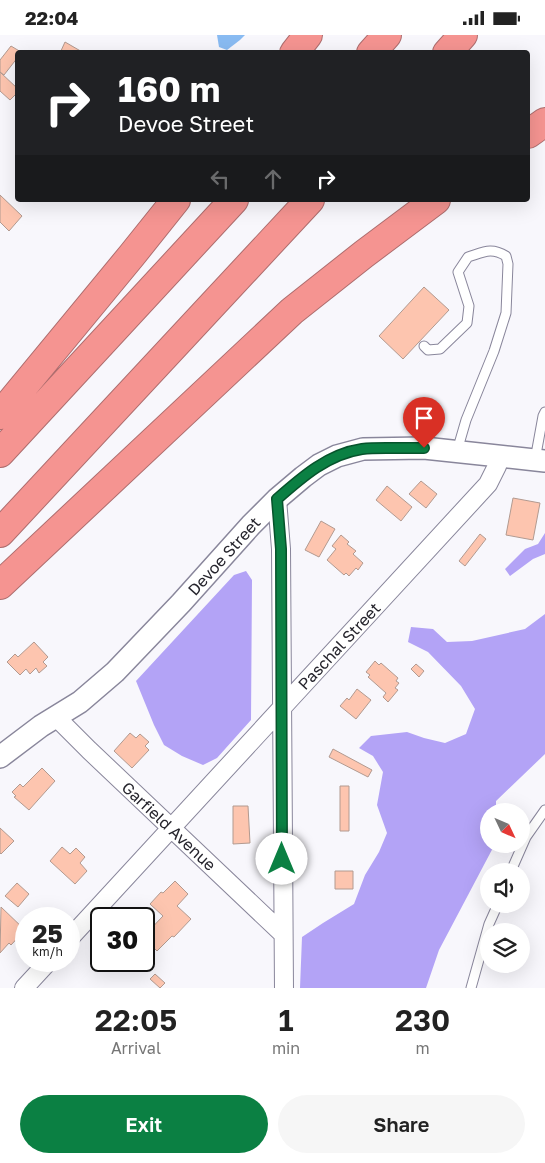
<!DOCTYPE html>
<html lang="en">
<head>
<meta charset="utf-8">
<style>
	body { margin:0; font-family:"Golos Text",sans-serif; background:#f6f6f6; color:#222; height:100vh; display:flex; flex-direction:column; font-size:19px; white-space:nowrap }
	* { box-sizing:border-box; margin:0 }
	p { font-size:16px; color:#767676 }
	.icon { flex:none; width:28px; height:28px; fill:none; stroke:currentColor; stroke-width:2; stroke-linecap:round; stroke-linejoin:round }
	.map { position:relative; height:953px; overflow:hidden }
	.side { display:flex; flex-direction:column; background:#fff; flex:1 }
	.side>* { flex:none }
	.top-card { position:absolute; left:15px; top:15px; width:515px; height:152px; border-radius:5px; box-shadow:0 5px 20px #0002; background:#202124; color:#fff; overflow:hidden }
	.needle { width:32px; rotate:134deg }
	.controls { position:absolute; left:480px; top:768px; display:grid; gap:10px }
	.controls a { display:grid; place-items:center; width:50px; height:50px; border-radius:50%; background:#fff; box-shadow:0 5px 20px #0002; font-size:25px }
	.speed { position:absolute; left:15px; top:872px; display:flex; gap:10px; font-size:25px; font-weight:700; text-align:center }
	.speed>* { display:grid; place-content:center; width:65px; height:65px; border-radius:50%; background:#fff; box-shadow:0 5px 20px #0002; line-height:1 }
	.speed small { font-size:12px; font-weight:400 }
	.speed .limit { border:2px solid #111; border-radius:8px; background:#fff; color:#111 }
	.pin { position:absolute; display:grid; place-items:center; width:42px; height:42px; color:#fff; margin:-51px -21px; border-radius:50% 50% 50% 0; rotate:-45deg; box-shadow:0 0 5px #0007 }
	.pin .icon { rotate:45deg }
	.me { position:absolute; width:55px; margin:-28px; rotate:0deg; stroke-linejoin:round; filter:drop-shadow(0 0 4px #0008) }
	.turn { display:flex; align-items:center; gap:18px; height:105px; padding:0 20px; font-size:22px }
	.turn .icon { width:65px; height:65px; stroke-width:2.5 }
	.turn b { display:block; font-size:35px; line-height:42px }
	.lanes { display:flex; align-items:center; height:48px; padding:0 20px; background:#0003; justify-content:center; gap:25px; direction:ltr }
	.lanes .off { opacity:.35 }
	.eta { display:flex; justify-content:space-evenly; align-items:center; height:85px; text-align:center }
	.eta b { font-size:30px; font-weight:600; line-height:35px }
	.primary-button { display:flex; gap:10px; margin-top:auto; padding:10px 20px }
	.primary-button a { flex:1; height:58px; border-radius:30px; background:#0b8043; color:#fff; font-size:20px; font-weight:600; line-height:58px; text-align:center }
	.primary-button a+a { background:#f6f6f6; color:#222 }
	.status { display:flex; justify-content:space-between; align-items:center; height:35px; padding:0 25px; background:#fff; direction:ltr }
	.status svg { height:14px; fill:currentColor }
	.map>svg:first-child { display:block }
	.forest { fill:#b3a3f6 }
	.water { fill:#89bbf2 }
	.building { fill:#fdc5af; stroke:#b29a90 }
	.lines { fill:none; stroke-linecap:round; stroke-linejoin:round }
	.service-casing { stroke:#89869b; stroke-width:11 }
	.minor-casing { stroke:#89869b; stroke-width:20 }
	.tertiary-casing { stroke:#89869b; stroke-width:24 }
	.motorway-casing { stroke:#ad6d6e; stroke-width:30 }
	.service { stroke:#fff; stroke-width:9 }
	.minor { stroke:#fff; stroke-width:18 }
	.tertiary { stroke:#fff; stroke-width:21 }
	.motorway { stroke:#f59491; stroke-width:28 }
	.route-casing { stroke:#07532c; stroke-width:12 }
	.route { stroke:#0b8043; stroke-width:9 }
	.labels { text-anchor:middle; stroke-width:4; stroke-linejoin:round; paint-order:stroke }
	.street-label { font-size:16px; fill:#26252d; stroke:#fff }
</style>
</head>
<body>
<div class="status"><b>22:04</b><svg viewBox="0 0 49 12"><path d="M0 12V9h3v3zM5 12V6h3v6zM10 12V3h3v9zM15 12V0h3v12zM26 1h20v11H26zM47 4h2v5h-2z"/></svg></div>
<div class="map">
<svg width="545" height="953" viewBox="0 0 545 953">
	<rect width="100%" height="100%" fill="#f8f7fc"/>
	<path class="forest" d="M545,498V519L533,524L510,541L505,534L525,514L538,509Z
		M246,536L252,545L251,685L217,723L203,730L182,721L164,710L154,690L136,646L234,540Z
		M545,579V719L496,766V776H489V809H495L439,915L426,953H300L302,902L323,888L354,869L365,840L379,817L387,798L377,770L383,737L373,721L359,713L371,701L407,697L424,703L445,708L466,699L475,674L461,651L428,617L408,607L411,592L433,594L447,607L472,606L525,594Z"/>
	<path class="water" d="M217,0H245L240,5L227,15L219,12Z"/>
	<path class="building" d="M65,7L84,18H60Z
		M11,11L21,17L18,18V22L4,40L0,37V25Z
		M0,37L18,54V57L10,65L0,56Z
		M0,160L22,181L9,196L0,187Z
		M424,252L449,275L403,324L379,301Z
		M421,446L437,459L426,473L409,459Z
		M387,451L412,472L401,486L376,465Z
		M513,463L540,468L533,505L506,500Z
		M321,486L335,494L319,522L305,515Z
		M480,499L486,504L465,531L459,526Z
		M341,500L349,507L347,509L356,516L353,519L363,528L358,535L356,533L349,541L346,538L344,540L327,525L336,514L332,511Z
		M34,607L48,622L43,627L47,631L39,638L36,633L30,639L26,634L20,640L7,627L15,619L18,622Z
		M375,626L379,630L381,628L398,643L396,646L399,648L395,653L398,655L388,667L383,662L386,658L368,642L370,640L366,637Z
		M416,629L424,636L419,642L411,634Z
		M357,654L371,665L356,684L340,671L347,663L349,665Z
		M130,698L136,703L140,699L149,707L145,711L149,715L132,733L114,716Z
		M333,714L372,735L368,742L329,722Z
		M42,733L55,746L29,775L14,762L16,761L12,757L20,749L23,752Z
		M340,751H349V796H340Z
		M233,771H248L250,808L233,809Z
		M0,793L14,806L1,819L0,818Z
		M62,812L70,819L76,813L85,822L80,828L87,836L75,849L50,826Z
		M335,836H353V854H335Z
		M175,846L188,859L177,871L191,884L174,902L172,901L157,916L144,903V901L163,881L150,869L161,857L163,858Z
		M17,848L29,859L18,872L5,861Z
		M1,872L25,895L11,910L9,908L0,918Z
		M155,939L165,948L160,953L150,944Z"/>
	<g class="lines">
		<defs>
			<path id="service" d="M424,311L428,315L440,314L467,288L469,271L458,237L468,222C484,217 491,212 506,221L508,229L506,278L494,316L466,385L457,416
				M535,425L543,381L545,377
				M511,836L526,802L545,775
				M471,953L489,889L498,869"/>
			<path id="minor" d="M277,464L281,514L284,953
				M56,682L89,715L283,899
				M69,904L488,449L497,431L500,422
				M24,953L49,926"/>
			<path id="tertiary" d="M0,722L41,691L80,667L115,637L181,568L251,490L277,464L303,442L319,430L337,421L363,414L424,413L545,426"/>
			<path id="motorway" d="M294,18L308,0
				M371,18L387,0
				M447,18L463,0
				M528,99L545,87
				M0,380L132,220L176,165
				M0,418L234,165
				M0,498L310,165
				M0,550L292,276L364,219L436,165"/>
		</defs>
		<use href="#service" class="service-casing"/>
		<use href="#minor" class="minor-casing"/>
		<use href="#tertiary" class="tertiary-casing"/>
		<use href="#motorway" class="motorway-casing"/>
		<use href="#service" class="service"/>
		<use href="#minor" class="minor"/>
		<use href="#tertiary" class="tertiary"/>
		<use href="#motorway" class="motorway"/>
	</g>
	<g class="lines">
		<defs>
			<path id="route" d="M282,824L281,514L277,464C302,442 328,419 362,414C370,413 378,413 386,413C399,413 411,413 424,413"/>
		</defs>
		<use href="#route" class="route-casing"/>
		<use href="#route" class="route"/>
	</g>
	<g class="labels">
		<g class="street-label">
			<text transform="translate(224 521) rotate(-48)" y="6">Devoe Street</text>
			<text transform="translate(339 611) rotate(-47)" y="6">Paschal Street</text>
			<text transform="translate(169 791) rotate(43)" y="6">Garfield Avenue</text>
		</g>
	</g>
</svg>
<div class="controls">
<a><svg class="needle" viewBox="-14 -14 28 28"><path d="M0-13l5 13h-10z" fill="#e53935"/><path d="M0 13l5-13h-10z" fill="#767676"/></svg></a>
<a><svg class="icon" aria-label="sound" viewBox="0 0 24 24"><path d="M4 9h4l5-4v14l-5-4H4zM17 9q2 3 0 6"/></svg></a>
<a><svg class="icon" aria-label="layers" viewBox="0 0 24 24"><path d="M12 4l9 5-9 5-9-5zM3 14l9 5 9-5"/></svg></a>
</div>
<div class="speed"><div>25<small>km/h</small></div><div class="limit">30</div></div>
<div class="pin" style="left:424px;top:413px;background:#d93025"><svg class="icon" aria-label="arrive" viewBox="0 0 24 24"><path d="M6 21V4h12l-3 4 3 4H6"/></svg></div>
<svg class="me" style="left:282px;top:824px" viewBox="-20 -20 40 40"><circle r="19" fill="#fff"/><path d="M0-13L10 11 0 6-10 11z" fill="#0b8043"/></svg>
<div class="top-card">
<div class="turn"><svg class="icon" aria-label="right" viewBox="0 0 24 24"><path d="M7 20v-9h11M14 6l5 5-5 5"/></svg><div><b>160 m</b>Devoe Street</div></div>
<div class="lanes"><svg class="icon off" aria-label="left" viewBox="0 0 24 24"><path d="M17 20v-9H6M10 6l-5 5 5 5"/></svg><svg class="icon off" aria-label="ahead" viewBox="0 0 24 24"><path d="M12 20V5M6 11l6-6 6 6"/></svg><svg class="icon" aria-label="right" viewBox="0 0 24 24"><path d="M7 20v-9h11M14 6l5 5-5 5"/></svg></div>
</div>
</div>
<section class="side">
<div class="eta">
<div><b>22:05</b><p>Arrival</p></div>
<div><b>1</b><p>min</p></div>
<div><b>230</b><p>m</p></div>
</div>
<div class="primary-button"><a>Exit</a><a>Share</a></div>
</section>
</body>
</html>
